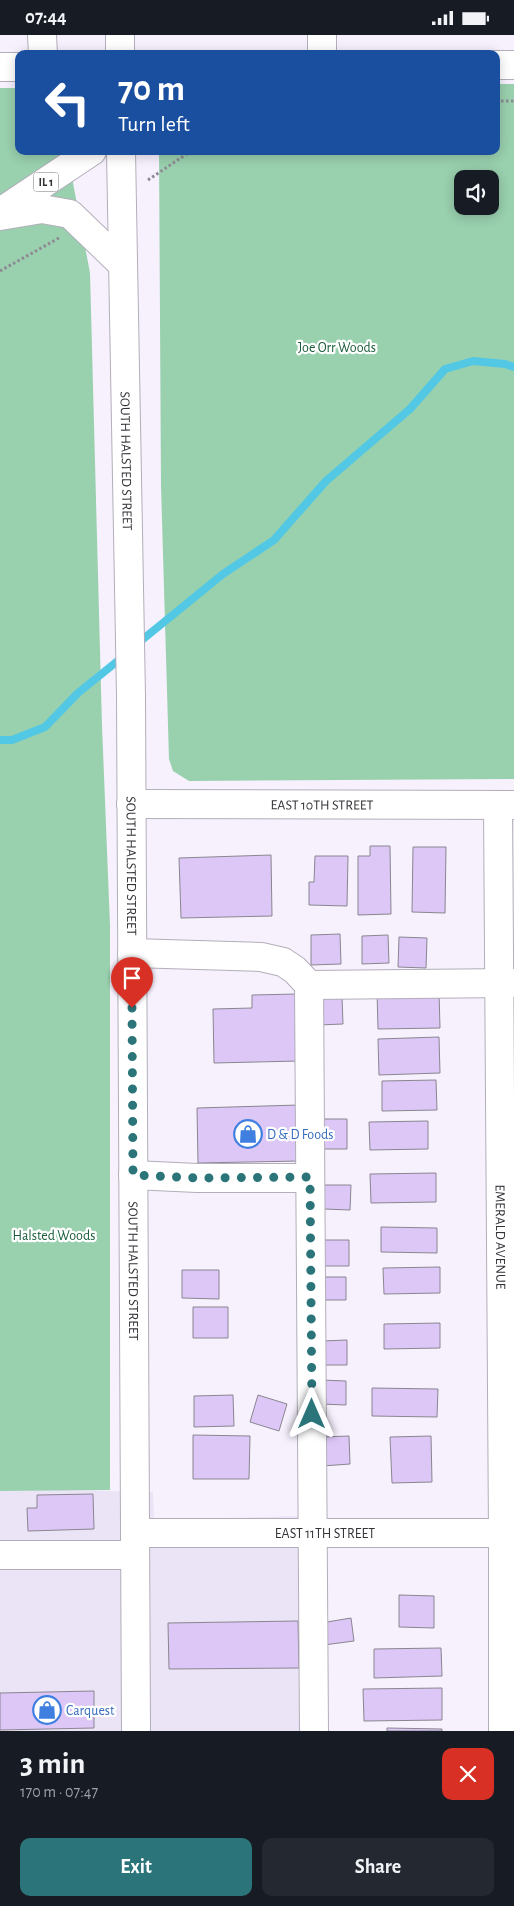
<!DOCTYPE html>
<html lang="en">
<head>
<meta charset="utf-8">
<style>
	body { margin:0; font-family:"Alegreya Sans",sans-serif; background:#242831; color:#f1f3f6; height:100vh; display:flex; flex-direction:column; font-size:19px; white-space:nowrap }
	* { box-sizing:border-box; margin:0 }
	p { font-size:16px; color:#9ea1a6 }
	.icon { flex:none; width:28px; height:28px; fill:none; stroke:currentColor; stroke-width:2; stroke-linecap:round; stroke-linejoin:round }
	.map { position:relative; height:1696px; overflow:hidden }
	.sheet { display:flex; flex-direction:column; background:#171b24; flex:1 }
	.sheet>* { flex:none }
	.hud { position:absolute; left:15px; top:15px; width:485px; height:105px; border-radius:10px; box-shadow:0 2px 12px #0003; background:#1a4fa0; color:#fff; overflow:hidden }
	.controls { position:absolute; left:454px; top:135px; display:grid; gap:10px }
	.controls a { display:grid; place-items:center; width:45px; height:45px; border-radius:10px; background:#171b24; box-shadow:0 2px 12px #0003; font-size:25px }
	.pin { position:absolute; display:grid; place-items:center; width:42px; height:42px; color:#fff; margin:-51px -21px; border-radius:50% 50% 50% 0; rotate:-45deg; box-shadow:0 0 5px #0007 }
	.pin .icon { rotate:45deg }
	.me { position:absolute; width:55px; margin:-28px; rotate:0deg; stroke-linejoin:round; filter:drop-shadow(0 0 4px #0008) }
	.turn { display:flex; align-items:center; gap:18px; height:105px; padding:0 20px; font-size:22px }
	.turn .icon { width:65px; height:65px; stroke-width:2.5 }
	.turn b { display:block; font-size:35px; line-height:42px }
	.round { display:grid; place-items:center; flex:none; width:52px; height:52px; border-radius:10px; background:#242831 }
	.summary { display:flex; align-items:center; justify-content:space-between; height:85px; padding:0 20px }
	h1 { font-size:30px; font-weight:700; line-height:38px }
	.primary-button { display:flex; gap:10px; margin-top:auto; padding:10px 20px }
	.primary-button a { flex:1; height:58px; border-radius:10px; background:#2b757a; color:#fff; font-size:20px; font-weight:700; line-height:58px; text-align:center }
	.primary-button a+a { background:#242831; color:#f1f3f6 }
	.status { display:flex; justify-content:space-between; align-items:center; height:35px; padding:0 25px; background:#171b24; direction:ltr }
	.status svg { height:14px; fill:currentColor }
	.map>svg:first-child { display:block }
	.built { fill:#ebe3f6 }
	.green { fill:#99d0ae; fill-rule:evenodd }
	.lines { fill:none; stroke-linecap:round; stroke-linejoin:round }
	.stream { stroke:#52c8e4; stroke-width:8 }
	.building { fill:#dcc7f6; stroke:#8a8690 }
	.minor-casing { stroke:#b3aeb9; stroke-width:30 }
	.major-casing { stroke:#b3aeb9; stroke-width:30 }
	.path { stroke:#8e8a93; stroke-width:3; stroke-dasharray:2.5 2.5; stroke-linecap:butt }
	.minor { stroke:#fff; stroke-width:28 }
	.major { stroke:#fff; stroke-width:28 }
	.route { stroke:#2b757a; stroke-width:9; stroke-dasharray:0 16.2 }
	.labels { text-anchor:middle; stroke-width:4.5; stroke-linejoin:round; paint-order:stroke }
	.shield { fill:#fff; stroke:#717073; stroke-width:1 }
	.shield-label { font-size:12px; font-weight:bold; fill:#343237 }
	.park-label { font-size:14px; fill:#1b5c3b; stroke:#fff }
	.street-label { font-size:14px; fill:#343237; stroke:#fff }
	.shop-label { font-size:14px; fill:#366cbe; stroke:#fff; text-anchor:start }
</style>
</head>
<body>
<div class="status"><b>07:44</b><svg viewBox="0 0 49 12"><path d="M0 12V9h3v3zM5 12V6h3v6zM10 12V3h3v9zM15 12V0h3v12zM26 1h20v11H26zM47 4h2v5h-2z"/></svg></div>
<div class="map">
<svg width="514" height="1696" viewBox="0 0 514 1696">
	<rect width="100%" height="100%" fill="#f6f1fd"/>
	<path class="built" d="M64,1455L153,1457L154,1485L303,1481L305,1696H0V1456Z"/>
	<path class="green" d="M496,49H514V744L189,746L173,736L169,724L161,450L159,116H496ZM462,144H490V171H462Z
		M0,53H19V116H67L90,238L102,691L110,890V1455L0,1456Z"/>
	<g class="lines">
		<path class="stream" d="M137,609L223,539L274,505L326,446L410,374L445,334L473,326L505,329L514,332
			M0,705H12L45,692L78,658L125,620"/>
	</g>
	<path class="building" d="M370,811H390L391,879L358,880V821H370Z
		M413,812H446L445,878L412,877Z
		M271,820L272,881L181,883L179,823Z
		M315,821H348L347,871L309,870V847H314Z
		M340,899L341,929L311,930V900Z
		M388,900L389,928L362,929V901Z
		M399,902L427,903L426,933L398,932Z
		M377,956H439L440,993L378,994Z
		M297,959L299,1026L214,1028L213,974L252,973V960Z
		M342,962L343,989L318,990L317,963Z
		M439,1002L440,1038L379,1040L378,1004Z
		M436,1045L437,1075L382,1076V1046Z
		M299,1070L300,1126L198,1128L197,1073Z
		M319,1084H347V1114H319Z
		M428,1086V1114L370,1115L369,1087Z
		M436,1138V1167L371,1168L370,1139Z
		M324,1150H351L350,1175L324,1174Z
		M381,1192L437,1193V1218L381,1217Z
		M323,1205H349V1231H323Z
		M440,1232V1258L384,1259L383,1233Z
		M182,1235H219V1264L182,1263Z
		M324,1242H346V1265H324Z
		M193,1272H228V1303H193Z
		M440,1288V1313L384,1314V1289Z
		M347,1305V1330H323L322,1306Z
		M321,1345L346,1346V1370L321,1369Z
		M372,1353L438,1354L437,1382L372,1381Z
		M233,1360L234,1391L194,1392V1361Z
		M258,1360L287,1369L279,1396L250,1387Z
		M193,1400L250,1401L249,1444H193Z
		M349,1401L350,1429L322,1431L321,1402Z
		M431,1401L432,1447L392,1448L390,1402Z
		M93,1459L94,1494L28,1496L27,1473H37V1460Z
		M399,1560L434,1561V1593L399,1592Z
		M351,1583L354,1606L324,1610L321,1588Z
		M298,1586L299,1633L169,1634L168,1588Z
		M441,1613L442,1641L374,1643V1614Z
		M442,1653V1685L364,1686L363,1654Z
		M94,1656V1693L0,1695V1658Z
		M387,1693L442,1694V1696H387Z"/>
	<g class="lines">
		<defs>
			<g id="minor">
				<path d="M42,0L43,19"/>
				<path d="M322,0V19"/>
				<path d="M496,30H514"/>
				<path d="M0,32H19"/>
				<path id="s1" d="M121,116L131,661L136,1696"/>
				<path id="s2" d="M131,769L514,770"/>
				<path id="s3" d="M498,770L503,1498V1696"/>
				<path d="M132,918L261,922L283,927L295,935L309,950L514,948"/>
				<path d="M309,950L314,1696"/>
				<path d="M133,1140L197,1143H310"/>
				<path id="s4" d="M135,1498H514"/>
				<path d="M0,1520H135"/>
			</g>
			<path id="major" d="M120,0V19
				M2,176L92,116
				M0,181L42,174L70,179L123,230"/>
		</defs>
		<use href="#minor" class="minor-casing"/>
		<use href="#major" class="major-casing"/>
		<path class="path" d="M496,66H514
			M148,145L191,116
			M0,236L59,203"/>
		<use href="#minor" class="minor"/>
		<use href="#major" class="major"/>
	</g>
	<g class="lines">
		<path class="route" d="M132,973L133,1140L198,1143L310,1142L312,1379"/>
	</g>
	<defs>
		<symbol id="shop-ring" viewBox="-11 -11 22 22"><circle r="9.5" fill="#fff" stroke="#3f7fe0" stroke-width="1.5"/><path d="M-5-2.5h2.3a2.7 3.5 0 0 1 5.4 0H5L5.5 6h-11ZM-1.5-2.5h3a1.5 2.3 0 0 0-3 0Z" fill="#3f7fe0"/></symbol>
	</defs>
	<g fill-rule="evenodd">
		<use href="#shop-ring" x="232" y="1083" width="32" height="32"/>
		<use href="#shop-ring" x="31" y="1659" width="32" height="32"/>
	</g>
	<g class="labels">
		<rect class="shield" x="33.5" y="137.5" width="25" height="19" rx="4"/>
		<g class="shield-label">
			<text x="46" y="151">IL 1</text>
		</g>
		<g class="park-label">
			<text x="337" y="317">Joe Orr Woods</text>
			<text x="54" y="1205">Halsted Woods</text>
		</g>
		<g class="street-label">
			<text dy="5" stroke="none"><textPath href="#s1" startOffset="310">SOUTH HALSTED STREET</textPath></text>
			<text dy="5" stroke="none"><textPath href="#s2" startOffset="191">EAST 10TH STREET</textPath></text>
			<text dy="5" stroke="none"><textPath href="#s1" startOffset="715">SOUTH HALSTED STREET</textPath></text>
			<text dy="5" stroke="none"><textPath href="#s3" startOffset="432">EMERALD AVENUE</textPath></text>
			<text dy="5" stroke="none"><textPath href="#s1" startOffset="1120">SOUTH HALSTED STREET</textPath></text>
			<text dy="5" stroke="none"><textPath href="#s4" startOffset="190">EAST 11TH STREET</textPath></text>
		</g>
		<g class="shop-label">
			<text x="267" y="1104">D &amp; D Foods</text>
			<text x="66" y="1680">Carquest</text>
		</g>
	</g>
</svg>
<div class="controls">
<a><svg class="icon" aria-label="sound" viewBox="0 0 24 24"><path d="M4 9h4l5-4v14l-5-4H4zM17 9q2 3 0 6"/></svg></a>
</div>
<div class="pin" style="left:132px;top:973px;background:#d93025"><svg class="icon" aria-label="arrive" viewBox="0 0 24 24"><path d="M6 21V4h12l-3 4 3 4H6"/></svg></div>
<svg class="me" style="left:312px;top:1379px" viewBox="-20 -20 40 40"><path d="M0-17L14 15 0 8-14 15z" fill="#2b757a" stroke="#fff" stroke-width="4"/></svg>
<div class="hud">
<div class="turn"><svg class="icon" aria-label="left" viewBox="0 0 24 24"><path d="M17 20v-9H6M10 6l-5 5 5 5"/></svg><div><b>70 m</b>Turn left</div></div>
</div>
</div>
<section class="sheet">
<div class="summary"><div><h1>3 min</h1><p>170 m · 07:47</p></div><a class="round" style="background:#d93025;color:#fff"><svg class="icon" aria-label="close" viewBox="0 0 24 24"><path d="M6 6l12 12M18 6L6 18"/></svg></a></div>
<div class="primary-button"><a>Exit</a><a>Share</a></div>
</section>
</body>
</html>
